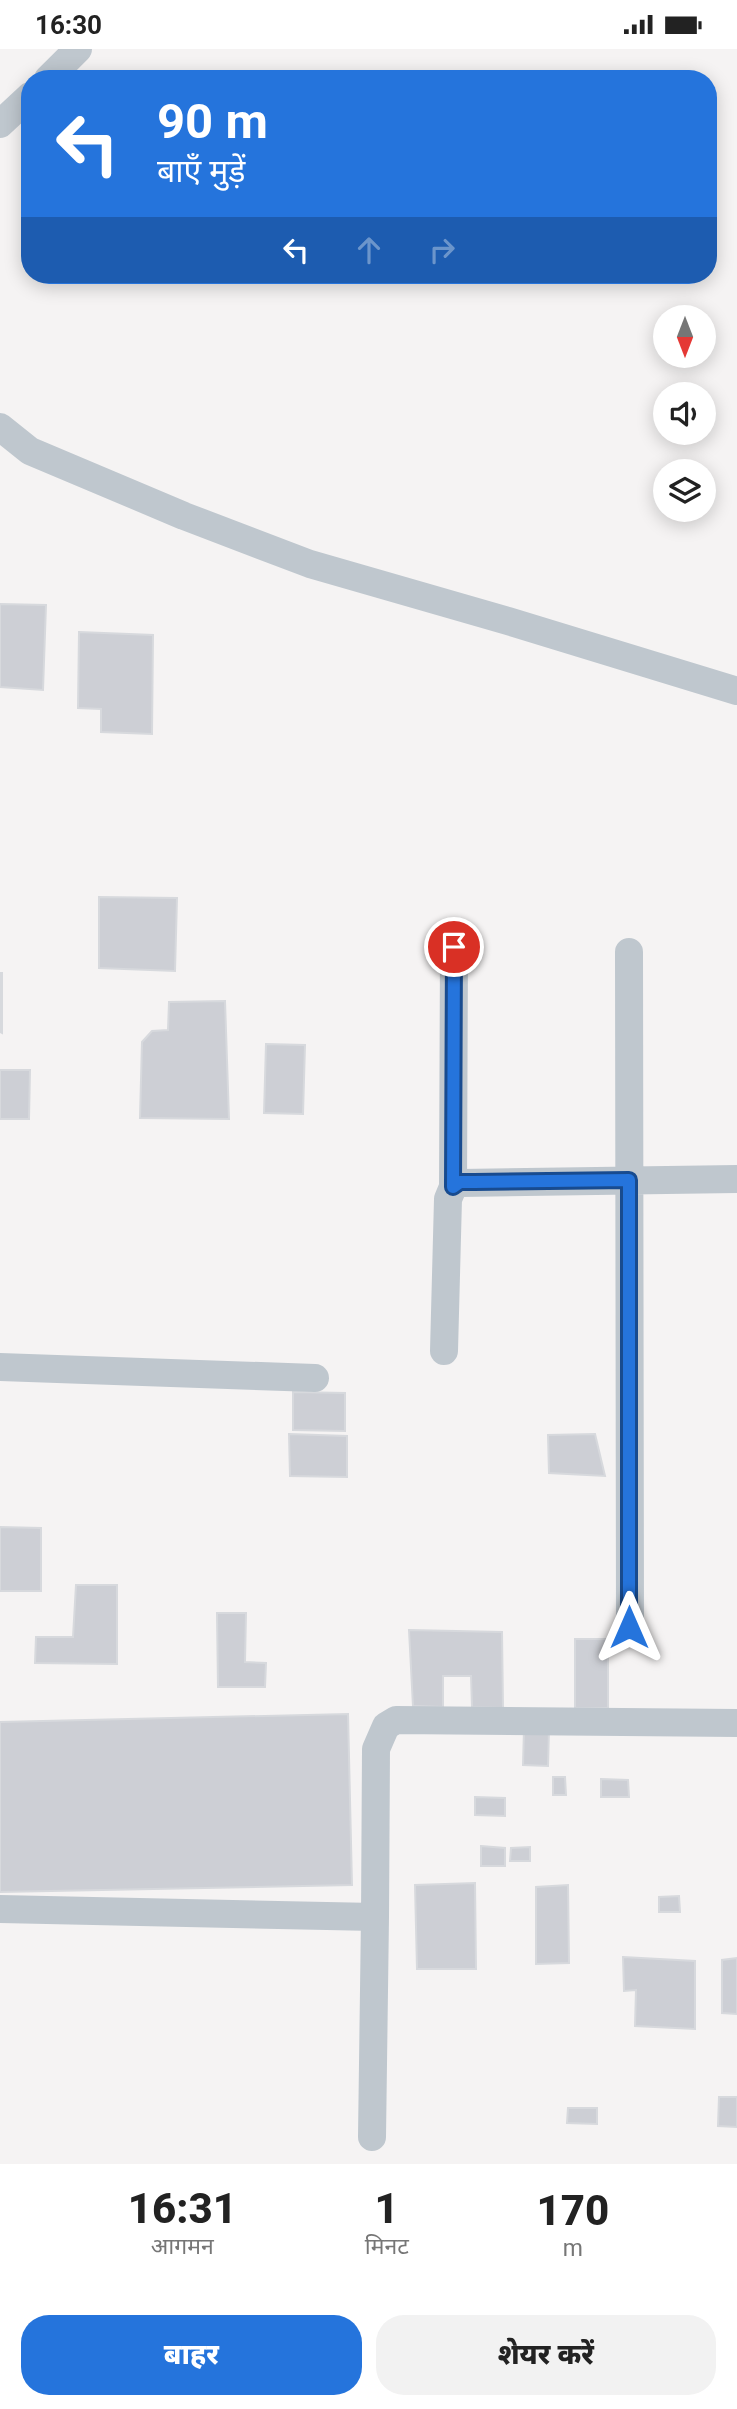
<!DOCTYPE html>
<html lang="hi">
<head>
<meta charset="utf-8">
<style>
	body { margin:0; font-family:Roboto,"Noto Sans Devanagari",sans-serif; background:#f2f2f2; color:#222; height:100vh; display:flex; flex-direction:column; font-size:26px; white-space:nowrap }
	* { box-sizing:border-box; margin:0 }
	p { font-size:23px; color:#767676 }
	.icon { flex:none; width:38px; height:38px; fill:none; stroke:currentColor; stroke-width:2; stroke-linecap:round; stroke-linejoin:round }
	.map { position:relative; height:2115px; overflow:hidden }
	.details { display:flex; flex-direction:column; background:#fff; flex:1 }
	.details>* { flex:none }
	.guide { position:absolute; left:21px; top:21px; width:696px; height:214px; border-radius:28px; box-shadow:0 4px 18px #0003; background:#2574dc; color:#fff; overflow:hidden }
	.needle { width:46px; rotate:180deg }
	.controls { position:absolute; left:653px; top:256px; display:grid; gap:14px }
	.controls a { display:grid; place-items:center; width:63px; height:63px; border-radius:50%; background:#fff; box-shadow:0 4px 18px #0003; font-size:35px }
	.pin { position:absolute; display:grid; place-items:center; width:60px; height:60px; color:#fff; margin:-30px; border:4px solid #fff; border-radius:50%; box-shadow:0 2px 7px #0007 }
	.me { position:absolute; width:77px; margin:-38px; rotate:0deg; stroke-linejoin:round; filter:drop-shadow(0 0 5px #0008) }
	.turn { display:flex; align-items:center; gap:24px; height:147px; padding:0 21px; font-size:32px }
	.turn .icon { width:91px; height:91px; stroke-width:2.5 }
	.turn b { display:block; font-size:49px; line-height:60px }
	.lanes { display:flex; align-items:center; height:66px; padding:0 21px; background:#0003; justify-content:center; gap:35px; direction:ltr }
	.lanes .off { opacity:.35 }
	.eta { display:flex; justify-content:space-evenly; align-items:center; height:119px; text-align:center }
	.eta b { font-size:42px; font-weight:800; line-height:49px }
	.button { display:flex; gap:14px; margin-top:auto; padding:14px 21px }
	.button a { flex:1; height:80px; border-radius:28px; background:#2574dc; color:#fff; font-size:28px; font-weight:800; line-height:80px; text-align:center }
	.button a+a { background:#f2f2f2; color:#222 }
	.status { display:flex; justify-content:space-between; align-items:center; height:49px; padding:0 35px; background:#fff; direction:ltr }
	.status svg { height:19px; fill:currentColor }
	.map>svg:first-child { display:block }
	.building { fill:#cdcfd5; stroke:#d7d9dd; stroke-width:2 }
	.lines { fill:none; stroke-linecap:round; stroke-linejoin:round }
	.street { stroke:#bfc7ce; stroke-width:28 }
	.route-casing { stroke:#184b8f; stroke-width:18 }
	.route { stroke:#2574dc; stroke-width:12 }
</style>
</head>
<body>
<div class="status"><b>16:30</b><svg viewBox="0 0 49 12"><path d="M0 12V9h3v3zM5 12V6h3v6zM10 12V3h3v9zM15 12V0h3v12zM26 1h20v11H26zM47 4h2v5h-2z"/></svg></div>
<div class="map">
<svg width="737" height="2115" viewBox="0 0 737 2115">
	<rect width="100%" height="100%" fill="#f5f3f3"/>
	<path class="building" d="M0,555L46,556L43,641L0,638Z
		M79,583L153,586L152,685L101,683V660L78,659Z
		M99,848L177,849L175,922L99,919Z
		M0,924H2V984L0,983Z
		M225,952L229,1070L140,1069L142,993L152,982L168,981L169,953Z
		M266,995L305,996L303,1065L264,1064Z
		M0,1021H30L29,1070H0Z
		M293,1343L345,1344V1382L293,1381Z
		M289,1385L347,1387V1428L290,1427Z
		M595,1385L605,1427L549,1424L548,1386Z
		M0,1478L41,1479V1542H0Z
		M76,1536H117V1615L35,1614L36,1588H73Z
		M217,1564H246L245,1613L266,1614L265,1638H218Z
		M409,1581L502,1583L503,1659L472,1658L471,1627H443V1658L413,1657Z
		M575,1590H608V1659H575Z
		M348,1665L352,1836L0,1843V1673Z
		M524,1680H549L548,1717L523,1716Z
		M553,1728H565L566,1746H553Z
		M601,1730L628,1731L629,1748H601Z
		M475,1748L505,1749V1767L475,1766Z
		M481,1797L505,1799V1817H481Z
		M530,1798V1812H510L511,1799Z
		M475,1834L476,1920H417L415,1836Z
		M568,1836L569,1914L536,1915V1838Z
		M679,1847L680,1863H659V1848Z
		M623,1908L695,1912V1980L635,1977L636,1941L624,1942Z
		M737,1909V1965L722,1964V1911Z
		M719,2048H737V2078L718,2077Z
		M568,2059H597V2075L567,2074Z"/>
	<g class="lines">
		<path class="street" d="M48,30L78,0
			M0,75L30,47
			M0,378L30,402L184,467L310,515L508,572L737,642
			M629,903L630,1578
			M453,1138L454,898
			M444,1302L448,1150L453,1138L460,1134L737,1130
			M0,1318L315,1329
			M0,1860L375,1868L376,1700L386,1677L396,1671L737,1674
			M372,2088L375,1868"/>
	</g>
	<g class="lines">
		<defs>
			<path id="route" d="M454,898L453,1138L460,1133H474L629,1131V1578"/>
		</defs>
		<use href="#route" class="route-casing"/>
		<use href="#route" class="route"/>
	</g>
</svg>
<div class="controls">
<a><svg class="needle" viewBox="-14 -14 28 28"><path d="M0-13l5 13h-10z" fill="#e53935"/><path d="M0 13l5-13h-10z" fill="#767676"/></svg></a>
<a><svg class="icon" aria-label="sound" viewBox="0 0 24 24"><path d="M4 9h4l5-4v14l-5-4H4zM17 9q2 3 0 6"/></svg></a>
<a><svg class="icon" aria-label="layers" viewBox="0 0 24 24"><path d="M12 4l9 5-9 5-9-5zM3 14l9 5 9-5"/></svg></a>
</div>
<div class="pin" style="left:454px;top:898px;background:#d93025"><svg class="icon" aria-label="arrive" viewBox="0 0 24 24"><path d="M6 21V4h12l-3 4 3 4H6"/></svg></div>
<svg class="me" style="left:629px;top:1578px" viewBox="-20 -20 40 40"><path d="M0-17L14 15 0 8-14 15z" fill="#2574dc" stroke="#fff" stroke-width="4"/></svg>
<div class="guide">
<div class="turn"><svg class="icon" aria-label="left" viewBox="0 0 24 24"><path d="M17 20v-9H6M10 6l-5 5 5 5"/></svg><div><b>90 m</b>बाएँ मुड़ें</div></div>
<div class="lanes"><svg class="icon" aria-label="left" viewBox="0 0 24 24"><path d="M17 20v-9H6M10 6l-5 5 5 5"/></svg><svg class="icon off" aria-label="ahead" viewBox="0 0 24 24"><path d="M12 20V5M6 11l6-6 6 6"/></svg><svg class="icon off" aria-label="right" viewBox="0 0 24 24"><path d="M7 20v-9h11M14 6l5 5-5 5"/></svg></div>
</div>
</div>
<section class="details">
<div class="eta">
<div><b>16:31</b><p>आगमन</p></div>
<div><b>1</b><p>मिनट</p></div>
<div><b>170</b><p>m</p></div>
</div>
<div class="button"><a>बाहर</a><a>शेयर करें</a></div>
</section>
</body>
</html>
